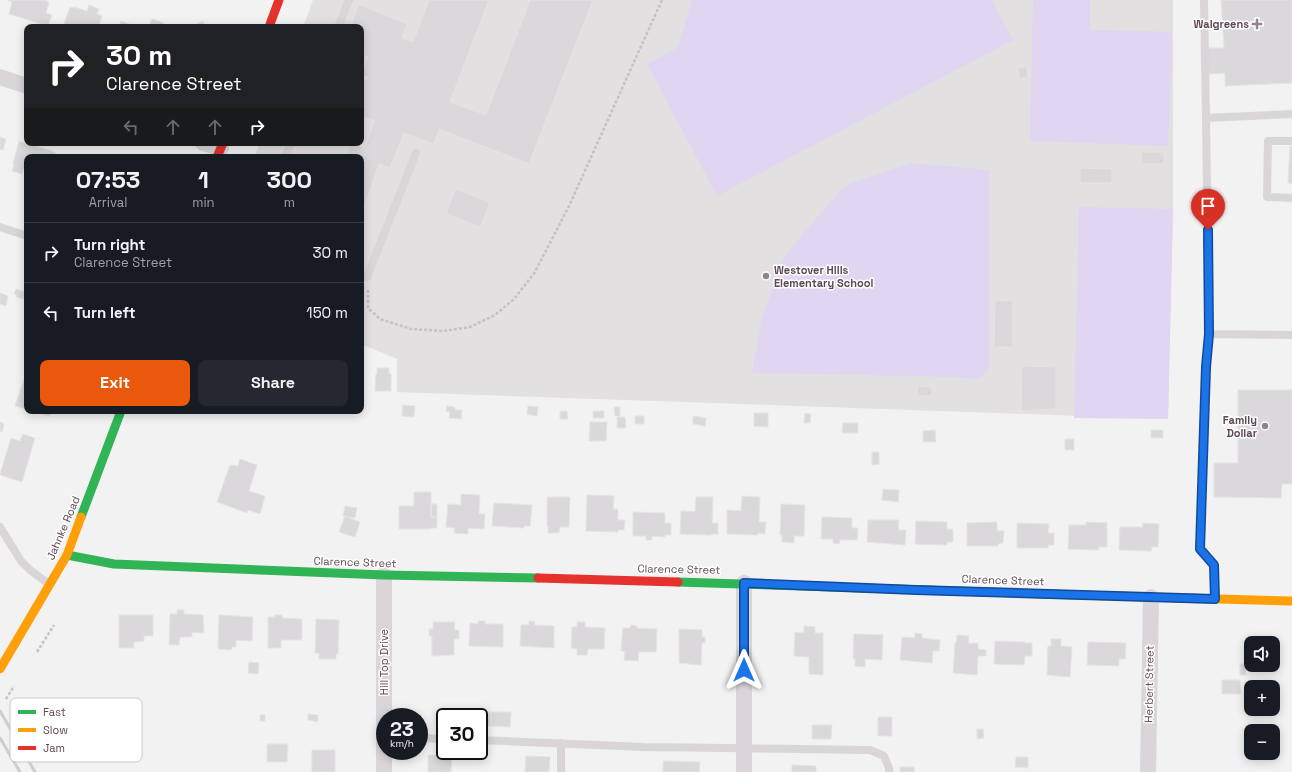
<!DOCTYPE html>
<html lang="en">
<head>
<meta charset="utf-8">
<style>
	body { margin:0; font-family:"Space Grotesk",sans-serif; background:#242831; color:#f1f3f6; height:100vh; display:flex; flex-direction:column; font-size:15px; white-space:nowrap }
	* { box-sizing:border-box; margin:0 }
	p { font-size:13px; color:#9ea1a6 }
	.icon { flex:none; width:22px; height:22px; fill:none; stroke:currentColor; stroke-width:2; stroke-linecap:round; stroke-linejoin:round }
	.map { position:relative; flex:1; overflow:hidden }
	.side { position:absolute; left:24px; top:154px; width:340px; height:260px; display:flex; flex-direction:column; background:#171b24; border-radius:8px; box-shadow:0 2px 10px #0003 }
	.side>* { flex:none }
	.guide { position:absolute; left:24px; top:24px; width:340px; height:122px; border-radius:8px; box-shadow:0 2px 10px #0003; background:#202124; color:#fff; overflow:hidden }
	.buttons { position:absolute; left:1244px; top:636px; display:grid; gap:8px }
	.buttons a { display:grid; place-items:center; width:36px; height:36px; border-radius:8px; background:#171b24; box-shadow:0 2px 10px #0003; font-size:20px }
	.speed { position:absolute; left:376px; top:708px; display:flex; gap:8px; font-size:20px; font-weight:700; text-align:center }
	.speed>* { display:grid; place-content:center; width:52px; height:52px; border-radius:50%; background:#171b24; box-shadow:0 2px 10px #0003; line-height:1 }
	.speed small { font-size:10px; font-weight:400 }
	.speed .limit { border:2px solid #111; border-radius:6px; background:#fff; color:#111 }
	.pin { position:absolute; display:grid; place-items:center; width:34px; height:34px; color:#fff; margin:-41px -17px; border-radius:50% 50% 50% 0; rotate:-45deg; box-shadow:0 0 4px #0007 }
	.pin .icon { rotate:45deg }
	.me { position:absolute; width:44px; margin:-22px; rotate:0deg; stroke-linejoin:round; filter:drop-shadow(0 0 3px #0008) }
	.turn { display:flex; align-items:center; gap:14px; height:84px; padding:0 16px; font-size:18px }
	.turn .icon { width:52px; height:52px; stroke-width:2.5 }
	.turn b { display:block; font-size:28px; line-height:34px }
	.lanes { display:flex; align-items:center; height:38px; padding:0 16px; background:#0003; justify-content:center; gap:20px; direction:ltr }
	.lanes .off { opacity:.35 }
	.eta { display:flex; justify-content:space-evenly; align-items:center; height:68px; text-align:center }
	.eta b { font-size:24px; font-weight:800; line-height:28px }
	.cta { display:flex; gap:8px; margin-top:auto; padding:8px 16px }
	.cta a { flex:1; height:46px; border-radius:8px; background:#ea580c; color:#fff; font-size:16px; font-weight:800; line-height:46px; text-align:center }
	.cta a+a { background:#242831; color:#f1f3f6 }
	ul { padding:0; list-style:none }
	li { display:flex; align-items:center; gap:12px; height:60px; padding:0 16px; border-top:1px solid #363941 }
	li div { flex:1 }
	li b { display:block; font-size:15px }
	li em { font-style:normal }
	.map>svg:first-child { display:block }
	.education { fill:#e2e0e0 }
	.green { fill:#e0d6f1 }
	.building { fill:#dad8da; stroke:#e5e3e4 }
	.lines { fill:none; stroke-linecap:round; stroke-linejoin:round }
	.path { stroke:#c7bfcb; stroke-width:2.5; stroke-dasharray:3 2; stroke-linecap:butt }
	.lane { stroke:#d9d5d8; stroke-width:8 }
	.street { stroke:#d9d5d8; stroke-width:16 }
	.fast { stroke:#30b455; stroke-width:9 }
	.slow { stroke:#ff9f0a; stroke-width:9 }
	.jam { stroke:#e5322d; stroke-width:9 }
	.rail { stroke:#d0cccd; stroke-width:3 }
	.route-casing { stroke:#114b97; stroke-width:10 }
	.route { stroke:#1a73e8; stroke-width:7 }
	.poi-dot { fill:#92848c; stroke:#fff; stroke-width:1.5 }
	.labels { text-anchor:middle; stroke-width:3; stroke-linejoin:round; paint-order:stroke }
	.poi-label { font-size:11px; font-weight:bold; fill:#5f4855; stroke:#fff; text-anchor:end }
	.street-label { font-size:11px; fill:#5f4855; stroke:#fff }
	.key { fill:#fff; stroke:#cfc8cc; stroke-width:1 }
	.key-label { font-size:11px; fill:#5f4855 }
</style>
</head>
<body>
<div class="map">
<svg width="1292" height="772" viewBox="0 0 1292 772">
	<rect width="100%" height="100%" fill="#f2f2f2"/>
	<path class="education" d="M313,0H1173V209L1168,419L397,392V359L361,344V157H254L260,143H361V27H303Z"/>
	<path class="green" d="M692,0H992L1013,40L717,196L647,64L678,47Z
		M1033,0H1090V30L1172,32L1168,146L1030,141Z
		M910,163L989,170V369C980,381 975,380 961,377L752,373L762,318L785,255L844,186Z
		M1079,207L1173,209L1168,419L1074,418Z"/>
	<path class="building" d="M7,0H45L49,2L46,13L52,15L48,26L9,14L12,2Z
		M429,0H489L450,102L486,115L530,0H593L529,164L439,129L434,144L404,133L390,168L379,164L365,205L361,204V157H346L351,143L365,148L374,121L361,116V78L366,80L368,77L361,75V74L368,57L361,54V27H350L359,4L407,24L402,38L413,42Z
		M1221,0H1292V83L1225,86V73L1208,74L1207,48H1224Z
		M89,5L99,9L97,14L102,16L99,25L104,27H63L70,7L73,8L74,7L87,11Z
		M152,19L164,23L163,27H149Z
		M121,21L137,27H119Z
		M202,21L207,27H198L196,25Z
		M1027,66L1028,77L1019,79L1018,68Z
		M0,137L6,139L3,150L0,149Z
		M19,141L55,152V154L62,156V157H27V169L24,168L22,174L12,171L14,165L13,164Z
		M1290,146L1292,147V183H1288Z
		M1141,152H1164V164H1141Z
		M1080,168L1112,169V183H1080Z
		M455,189L490,202L481,227L446,214Z
		M16,289L25,292L23,299L16,297L17,295L14,294Z
		M0,293L8,296L6,306L0,304Z
		M995,300L1013,301V347H994Z
		M1022,366L1056,367V409L1021,411Z
		M377,368H389V374H391V391H375L376,374H377Z
		M25,377H27V409L15,406Z
		M918,386L932,387V396H917Z
		M1238,390H1292V484H1282L1281,498L1214,497V463H1238Z
		M403,405L415,406L414,417L402,416Z
		M447,406L455,407V410H462L461,419L449,418L450,412L446,411Z
		M528,406L538,407L537,416L527,414Z
		M614,407H620V416H615Z
		M32,411H51L50,416Z
		M560,411H567L568,419H560Z
		M593,411H604V418H593Z
		M754,413H768V427L754,426Z
		M805,413L811,414L810,423H804Z
		M635,416H644V424H635Z
		M693,416L706,418L705,426L693,424Z
		M617,417H625L626,428H617Z
		M0,422L4,424L2,432L0,431Z
		M590,422H607L606,441H589Z
		M843,423H858V433H842Z
		M935,430L936,442H923V431Z
		M1151,430H1163V438H1151Z
		M23,434L35,438L22,482L0,475V474L11,438L20,441Z
		M1065,439H1074V450H1065Z
		M872,452H879V464L872,465Z
		M240,459L257,465L249,491L265,496L260,514L248,510L247,513L217,502L230,465L238,466Z
		M883,489L899,490L898,502L882,500Z
		M414,492H431V517H437V528H431V529H399V506H414Z
		M461,494L480,495L479,514H485L484,529L468,528V534L454,533L455,528L446,527L448,504L461,505Z
		M587,495L614,496L613,509H618V520H625L624,530H618V532L586,531Z
		M742,496L760,497L759,522H766L765,534L758,533V535L727,534V510L741,511Z
		M547,497H570L569,527H560L559,533H548V526H547Z
		M696,497H713L712,523H718V534H711V535L680,534L681,511L695,512Z
		M494,503L532,505L530,526H524V528L492,526Z
		M431,504H437V517H431Z
		M781,504L805,505L804,536H794V543L782,542V535H780Z
		M345,506L357,508L355,518L343,516Z
		M633,512L665,513V523H671V535H665V537L652,536V540H646V536H633Z
		M345,516L360,522L355,537L339,532Z
		M822,517L852,518V528H858L857,540H840L839,544L833,543V539H821Z
		M868,520H899L898,530H906L905,545L867,542Z
		M916,521L947,522V529H953V542H947V545L915,544Z
		M997,522V531H1004L1003,543L998,544V546H967V523Z
		M1086,522L1107,523V547H1099V550L1068,549L1069,525H1086Z
		M1017,523L1049,524L1048,533H1054V545H1048V548H1017Z
		M1142,523L1159,524L1158,547H1152L1151,551L1119,550L1120,527H1143Z
		M177,610H184V614L203,615L204,633L192,632V637H180L179,645H169L170,614H177Z
		M119,615H153V636H144V641L134,642V648H119Z
		M219,615L253,617L252,641L236,640V647H232L231,650L218,649Z
		M275,615H282V618L302,619V640H281V648H268V617H275Z
		M316,619L339,620L338,654H336V659H319V653H315Z
		M478,621H485V624H503V647L469,646L470,623L478,624Z
		M529,621L535,622L534,625L554,626V648L520,646L521,625H529Z
		M433,622H455L454,630H459V639H454V655L432,656V636H429V629H433Z
		M577,622H585V627L605,628L604,649H588L587,655H577V649L571,648L572,627H577Z
		M631,625L637,626V628L657,629L656,652H639L638,661L624,660L625,651H621L623,628H630Z
		M804,626L815,627V633H823V675L809,674V657L794,656L795,632L804,633Z
		M679,629L702,630V637H705V643H702L701,665L679,663Z
		M915,633L922,634V638L940,640L939,651H933L932,663L900,660L902,637L915,638Z
		M854,634L883,635L882,660L865,659V667L855,666V659L853,658Z
		M957,635L969,636L968,643H978V649L986,650V656H978L977,675L953,673L955,643H956Z
		M1051,639H1061V646L1072,647L1070,677L1047,675L1048,646H1051Z
		M995,641L1025,642V643H1032V656H1025L1024,665L994,664Z
		M1088,642L1126,643L1125,659H1119V666L1087,665Z
		M249,662L259,663L258,674L248,673Z
		M1240,664H1246V675H1240Z
		M1222,680H1240L1241,694H1222Z
		M488,712H491V726H487Z
		M491,712H511L510,727L491,726Z
		M308,714L318,715V722L308,720Z
		M260,715H265V721H260Z
		M878,717H892V736H878Z
		M812,725H832L831,739H812Z
		M977,729H983L984,738L977,739Z
		M267,744H288L287,762H267Z
		M312,750H335V772H312Z
		M428,755H452L451,772H428Z
		M526,756L550,757L549,772H525Z
		M1016,757H1028V768L1015,767Z
		M663,761L700,762L699,772H663Z
		M792,765L816,766V772H792Z
		M900,767H914V772H900Z"/>
	<g class="lines">
		<path class="path" d="M368,290V308L380,319L411,329L444,331L470,327L495,315L514,299L535,272L569,206L662,0
			M37,652L54,625
			M6,699L14,686"/>
		<path class="lane" d="M1204,0L1206,118L1292,114
			M338,27L349,0
			M1206,118L1209,334
			M1292,141H1268L1267,197L1292,198
			M285,157L291,143
			M0,227L27,236
			M361,275L367,277L416,153
			M0,527L21,561L30,570L49,584
			M1215,598L1214,565L1200,549L1206,367L1209,334L1292,335
			M419,738L445,739
			M479,740L644,747L870,750L884,756L889,768V772
			M561,772V743"/>
		<path class="street" d="M0,77L27,86
			M203,143L221,148
			M384,772V575
			M744,772V583
			M1148,772L1151,597"/>
		<path class="fast" d="M81,517L121,411
			M67,555L114,564L384,575L538,578
			M678,582L1077,595"/>
		<path class="slow" d="M1077,595L1292,601
			M0,669L67,555L81,517"/>
		<path class="jam" d="M269,27L279,0
			M217,157L223,143
			M538,578L678,582"/>
		<path class="rail" d="M0,711L35,772
			M0,738L20,772"/>
	</g>
	<g class="lines">
		<defs>
			<path id="route" d="M744,670V583L916,590L1215,599L1214,565L1200,549L1206,367L1209,334L1208,230"/>
		</defs>
		<use href="#route" class="route-casing"/>
		<use href="#route" class="route"/>
	</g>
	<g class="poi-dot">
		<path d="M1255 18h4v4h4v4h-4v4h-4v-4h-4v-4h4z"/>
		<circle cx="766" cy="276" r="4"/>
		<circle cx="1265" cy="426" r="4"/>
	</g>
	<g class="labels">
		<g class="poi-label">
			<text x="1249" y="28">Walgreens</text>
			<text x="774" y="274" text-anchor="start">Westover Hills<tspan x="774" dy="13">Elementary School</tspan></text>
			<text x="1257" y="424">Family<tspan x="1257" dy="13">Dollar</tspan></text>
		</g>
		<g class="street-label">
			<text transform="translate(63 528) rotate(-67)" y="4">Jahnke Road</text>
			<text transform="translate(355 562) rotate(2)" y="4">Clarence Street</text>
			<text transform="translate(679 569) rotate(1)" y="4">Clarence Street</text>
			<text transform="translate(1003 580) rotate(2)" y="4">Clarence Street</text>
			<text transform="translate(384 662) rotate(-90)" y="4">Hill Top Drive</text>
			<text transform="translate(1149 684) rotate(-89)" y="4">Herbert Street</text>
		</g>
	</g>
	<rect x="10" y="698" width="132" height="64" rx="6" class="key"/>
	<rect x="18" y="710" width="18" height="4" fill="#30b455"/>
	<rect x="18" y="728" width="18" height="4" fill="#ff9f0a"/>
	<rect x="18" y="746" width="18" height="4" fill="#e5322d"/>
	<g class="key-label">
		<text x="43" y="716">Fast</text>
		<text x="43" y="734">Slow</text>
		<text x="43" y="752">Jam</text>
	</g>
</svg>
<div class="buttons">
<a><svg class="icon" aria-label="sound" viewBox="0 0 24 24"><path d="M4 9h4l5-4v14l-5-4H4zM17 9q2 3 0 6"/></svg></a>
<a>+</a>
<a>−</a>
</div>
<div class="speed"><div>23<small>km/h</small></div><div class="limit">30</div></div>
<div class="pin" style="left:1208px;top:230px;background:#d93025"><svg class="icon" aria-label="arrive" viewBox="0 0 24 24"><path d="M6 21V4h12l-3 4 3 4H6"/></svg></div>
<svg class="me" style="left:744px;top:670px" viewBox="-20 -20 40 40"><path d="M0-17L14 15 0 8-14 15z" fill="#1a73e8" stroke="#fff" stroke-width="4"/></svg>
<div class="guide">
<div class="turn"><svg class="icon" aria-label="right" viewBox="0 0 24 24"><path d="M7 20v-9h11M14 6l5 5-5 5"/></svg><div><b>30 m</b>Clarence Street</div></div>
<div class="lanes"><svg class="icon off" aria-label="left" viewBox="0 0 24 24"><path d="M17 20v-9H6M10 6l-5 5 5 5"/></svg><svg class="icon off" aria-label="ahead" viewBox="0 0 24 24"><path d="M12 20V5M6 11l6-6 6 6"/></svg><svg class="icon off" aria-label="ahead" viewBox="0 0 24 24"><path d="M12 20V5M6 11l6-6 6 6"/></svg><svg class="icon" aria-label="right" viewBox="0 0 24 24"><path d="M7 20v-9h11M14 6l5 5-5 5"/></svg></div>
</div>
<section class="side">
<div class="eta">
<div><b>07:53</b><p>Arrival</p></div>
<div><b>1</b><p>min</p></div>
<div><b>300</b><p>m</p></div>
</div>
<ul>
<li><svg class="icon" aria-label="right" viewBox="0 0 24 24"><path d="M7 20v-9h11M14 6l5 5-5 5"/></svg><div><b>Turn right</b><p>Clarence Street</p></div><em>30 m</em></li>
<li><svg class="icon" aria-label="left" viewBox="0 0 24 24"><path d="M17 20v-9H6M10 6l-5 5 5 5"/></svg><div><b>Turn left</b></div><em>150 m</em></li>
</ul>
<div class="cta"><a>Exit</a><a>Share</a></div>
</section>
</div>
</body>
</html>
